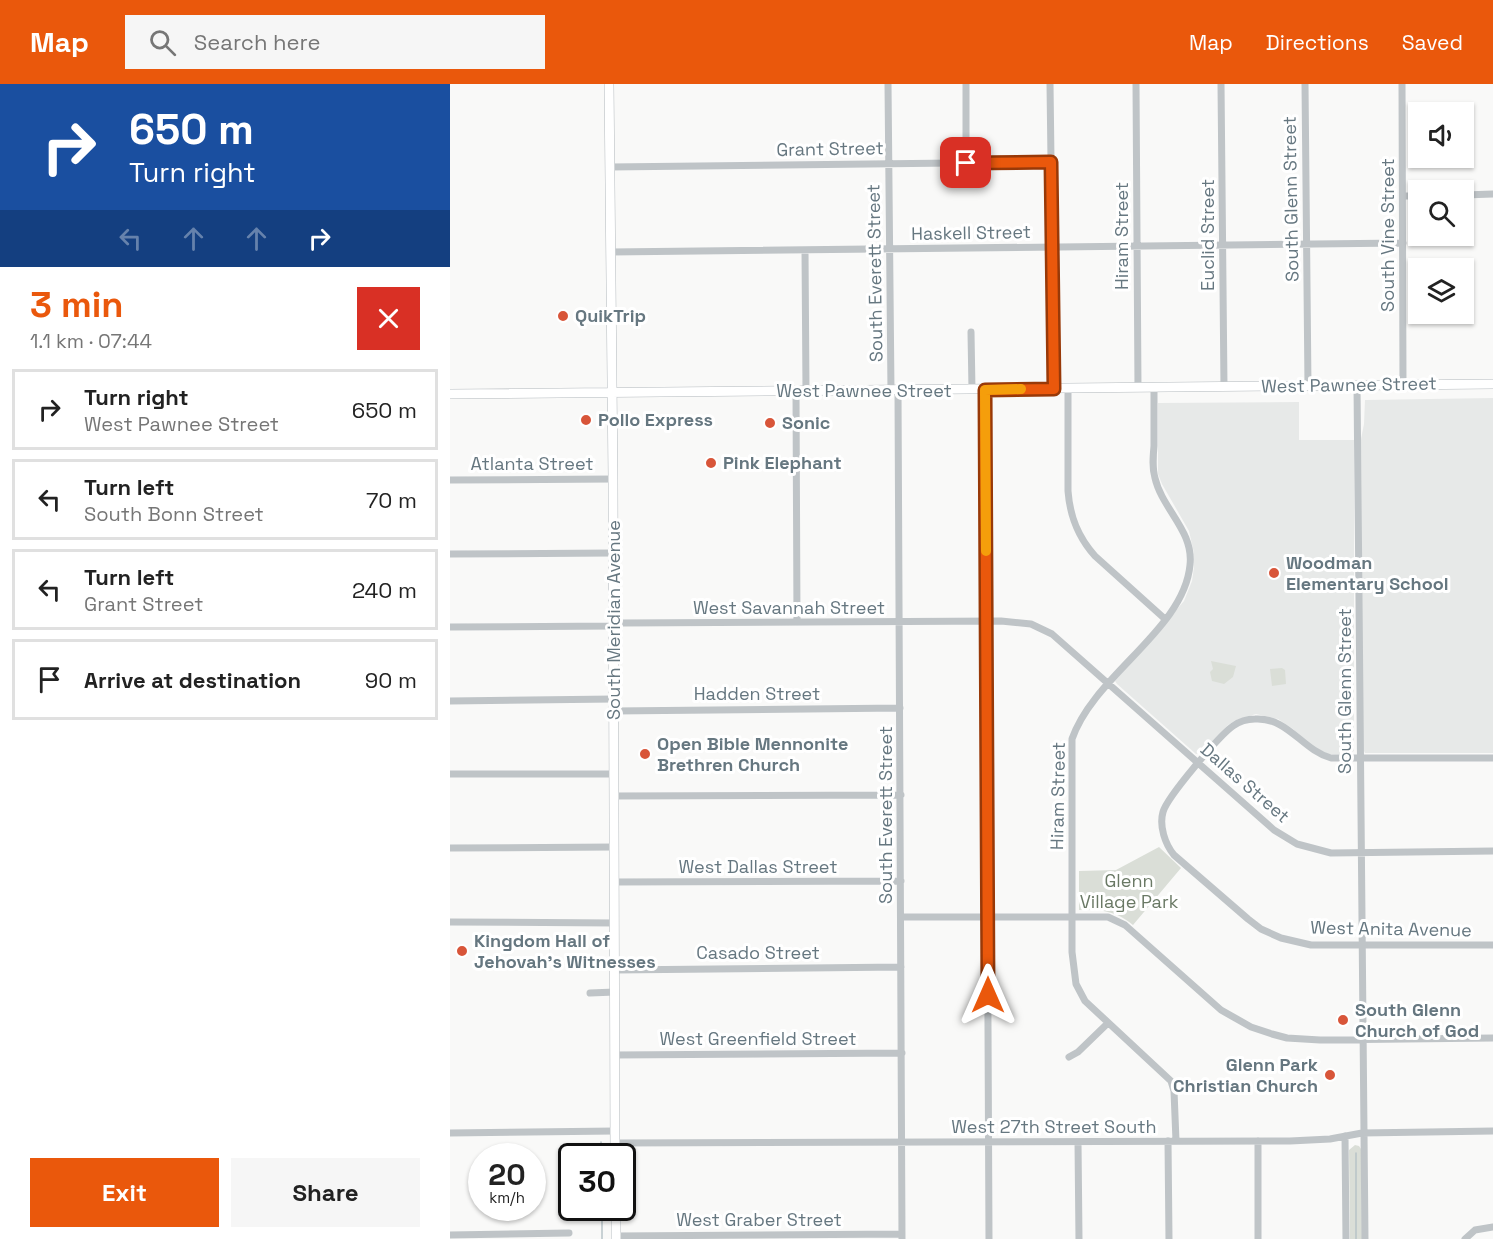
<!DOCTYPE html>
<html lang="en">
<head>
<meta charset="utf-8">
<style>
	body { margin:0; font-family:"Space Grotesk",sans-serif; background:#f6f6f6; color:#222; height:100vh; display:flex; flex-direction:column; font-size:22px; white-space:nowrap }
	* { box-sizing:border-box; margin:0 }
	p { font-size:20px; color:#767676 }
	.icon { flex:none; width:33px; height:33px; fill:none; stroke:currentColor; stroke-width:2; stroke-linecap:round; stroke-linejoin:round }
	.map { position:relative; flex:1; overflow:hidden }
	.details { display:flex; flex-direction:column; background:#fff; width:450px }
	.details>* { flex:none }
	.hud { background:#1a4fa0; color:#fff; overflow:hidden }
	.buttons { position:absolute; left:958px; top:18px; display:grid; gap:12px }
	.buttons a { display:grid; place-items:center; width:66px; height:66px; border-radius:0px; background:#fff; box-shadow:0 2px 4px #0004; font-size:30px }
	.speed { position:absolute; left:18px; top:1059px; display:flex; gap:12px; font-size:30px; font-weight:700; text-align:center }
	.speed>* { display:grid; place-content:center; width:78px; height:78px; border-radius:50%; background:#fff; box-shadow:0 2px 4px #0004; line-height:1 }
	.speed small { font-size:15px; font-weight:400 }
	.speed .limit { border:3px solid #111; border-radius:9px; background:#fff; color:#111 }
	.pin { position:absolute; display:grid; place-items:center; width:51px; height:51px; color:#fff; margin:-26px; border-radius:12px; box-shadow:0 3px 9px #0006 }
	.me { position:absolute; width:66px; margin:-33px; rotate:0deg; stroke-linejoin:round; filter:drop-shadow(0 0 4px #0008) }
	.turn { display:flex; align-items:center; gap:21px; height:126px; padding:0 30px; font-size:27px }
	.turn .icon { width:78px; height:78px; stroke-width:2.5 }
	.turn b { display:block; font-size:42px; line-height:51px }
	.lanes { display:flex; align-items:center; height:57px; padding:0 30px; background:#0003; justify-content:center; gap:30px; direction:ltr }
	.lanes .off { opacity:.35 }
	.round { display:grid; place-items:center; flex:none; width:63px; height:63px; border-radius:0px; background:#f6f6f6 }
	.summary { display:flex; align-items:center; justify-content:space-between; height:102px; padding:0 30px }
	h1 { font-size:36px; font-weight:600; line-height:45px; color:#ea580c }
	.primary-button { display:flex; gap:12px; margin-top:auto; padding:12px 30px }
	.primary-button a { flex:1; height:69px; border-radius:0px; background:#ea580c; color:#fff; font-size:24px; font-weight:600; line-height:69px; text-align:center }
	.primary-button a+a { background:#f6f6f6; color:#222 }
	ul { padding:0; list-style:none }
	li { display:flex; align-items:center; gap:18px; height:81px; margin:0 12px 9px; padding:0 18px; border:3px solid #e0e0e0; border-radius:0px }
	li div { flex:1 }
	li b { display:block; font-size:22px }
	li em { font-style:normal }
	header { display:flex; align-items:center; gap:36px; box-sizing:border-box; height:84px; padding:0 30px; background:#ea580c; color:#fff }
	header strong { font-size:28px }
	nav { display:flex; gap:33px; margin-inline-start:auto; font-size:21px }
	.search { width:420px; height:54px; background:#f6f6f6; display:flex; align-items:center; gap:15px; box-sizing:border-box; padding:0 21px; border-radius:0px; color:#767676; font-size:22px }
	main { display:flex; flex:1; min-height:0 }
	.map>svg:first-child { display:block }
	.built { fill:#e7e9e8 }
	.green { fill:#daded7 }
	.lines { fill:none; stroke-linecap:round; stroke-linejoin:round }
	.stream { stroke:#b8c4c8; stroke-width:1.5 }
	.secondary-casing { stroke:#b4babe; stroke-width:10 }
	.street { stroke:#bfc4c7; stroke-width:7 }
	.secondary { stroke:#fff; stroke-width:9 }
	.route-casing { stroke:#983908; stroke-width:15 }
	.route { stroke:#ea580c; stroke-width:10 }
	.slow { stroke:#f59e0b; stroke-width:10 }
	.poi-dot { fill:#d85539; stroke:#fff; stroke-width:2 }
	.labels { text-anchor:middle; stroke-width:6; stroke-linejoin:round; paint-order:stroke }
	.street-label { font-size:18px; fill:#667780; stroke:#fff }
	.poi-label { font-size:18px; font-weight:bold; fill:#667780; stroke:#fff; text-anchor:start }
	.park-label { font-size:18px; fill:#6a7965; stroke:#fff }
</style>
</head>
<body>
<header>
<strong>Map</strong>
<div class="search"><svg class="icon" aria-label="search" viewBox="0 0 24 24"><circle cx="10" cy="10" r="6"/><path d="M15 15l6 6"/></svg>Search here</div>
<nav><a>Map</a><a>Directions</a><a>Saved</a></nav>
</header>
<main>
<section class="details">
<div class="hud">
<div class="turn"><svg class="icon" aria-label="right" viewBox="0 0 24 24"><path d="M7 20v-9h11M14 6l5 5-5 5"/></svg><div><b>650 m</b>Turn right</div></div>
<div class="lanes"><svg class="icon off" aria-label="left" viewBox="0 0 24 24"><path d="M17 20v-9H6M10 6l-5 5 5 5"/></svg><svg class="icon off" aria-label="ahead" viewBox="0 0 24 24"><path d="M12 20V5M6 11l6-6 6 6"/></svg><svg class="icon off" aria-label="ahead" viewBox="0 0 24 24"><path d="M12 20V5M6 11l6-6 6 6"/></svg><svg class="icon" aria-label="right" viewBox="0 0 24 24"><path d="M7 20v-9h11M14 6l5 5-5 5"/></svg></div>
</div>
<div class="summary"><div><h1>3 min</h1><p>1.1 km · 07:44</p></div><a class="round" style="background:#d93025;color:#fff"><svg class="icon" aria-label="close" viewBox="0 0 24 24"><path d="M6 6l12 12M18 6L6 18"/></svg></a></div>
<ul>
<li><svg class="icon" aria-label="right" viewBox="0 0 24 24"><path d="M7 20v-9h11M14 6l5 5-5 5"/></svg><div><b>Turn right</b><p>West Pawnee Street</p></div><em>650 m</em></li>
<li><svg class="icon" aria-label="left" viewBox="0 0 24 24"><path d="M17 20v-9H6M10 6l-5 5 5 5"/></svg><div><b>Turn left</b><p>South Bonn Street</p></div><em>70 m</em></li>
<li><svg class="icon" aria-label="left" viewBox="0 0 24 24"><path d="M17 20v-9H6M10 6l-5 5 5 5"/></svg><div><b>Turn left</b><p>Grant Street</p></div><em>240 m</em></li>
<li><svg class="icon" aria-label="arrive" viewBox="0 0 24 24"><path d="M6 21V4h12l-3 4 3 4H6"/></svg><div><b>Arrive at destination</b></div><em>90 m</em></li>
</ul>
<div class="primary-button"><a>Exit</a><a>Share</a></div>
</section>
<div class="map">
<svg width="1043" height="1155" viewBox="0 0 1043 1155">
	<rect width="100%" height="100%" fill="#f9f9f8"/>
	<path class="built" d="M1043,314V669H915L912,663L911,355L914,340L915,316Z
		M849,318V356H904V667L896,671L878,670L862,662L843,645L828,635L806,630L786,636L778,641L752,669L746,670L667,600L665,597L734,517L742,497L744,483V469L739,447L712,400L708,390V319Z"/>
	<path class="green" d="M761,577L786,582L783,593L774,600L762,597L760,588L763,585Z
		M832,584L835,586L836,600L822,602L820,585Z
		M709,763L731,784L683,841C664,826 653,826 629,826V787L666,786Z
		M905,1061L909,1062L911,1065L912,1155H900L899,1066Z"/>
	<g class="lines">
		<path class="stream" d="M151,1058L152,1072
			M906,1069V1155
			M152,1124V1155"/>
		<defs>
			<path id="secondary" d="M159,0L163,395L165,1072
				M0,310L1043,300
				M166,1124V1155"/>
		</defs>
		<use href="#secondary" class="secondary-casing"/>
		<path class="street" d="M438,0L441,307
			M516,0V79
			M600,0L604,305
			M686,0L688,304
			M771,0L774,303
			M855,0L858,302
			M952,0L953,301
			M160,83L601,78
			M1014,111L1043,110
			M953,112H969
			M355,166L356,307
			M161,168L953,159
			M521,248L522,306
			M907,301L915,1155
			M704,303C704,323 704,343 704,362C703,373 702,384 705,394C712,425 744,447 740,481C734,546 644,591 622,655V868L626,900L635,917L721,997L724,1007L726,1057
			M618,304V407C620,433 628,453 645,472L715,535
			M535,306L539,1155
			M346,307L347,538
			M448,307L452,1155
			M0,396L163,395
			M0,470L163,469
			M0,543L163,542L173,539L551,537L581,540L602,550L824,746L847,760L881,769L1043,767
			M0,617L164,615
			M164,627L450,624
			M1043,674H881C852,666 838,633 805,635C797,635 790,637 783,642C770,651 717,713 713,728C709,742 715,760 724,771L798,835L811,845L831,854L861,861H1043
			M0,690H164
			M164,712L451,711
			M0,764L164,763
			M165,798L451,797
			M451,833H658L675,841L771,926L801,943L822,950L837,954L870,956L1043,954
			M0,838L164,839
			M165,886L451,883
			M140,909L165,908
			M165,971L452,969
			M619,973L628,968L658,939
			M0,1049L165,1047
			M895,1052L896,1155
			M718,1057L719,1155
			M808,1057V1155
			M628,1058L629,1155
			M165,1059L840,1057L880,1055L912,1049L1043,1047
			M0,1151L119,1149
			M166,1152L452,1150
			M1015,1155L1025,1146L1043,1143"/>
		<use href="#secondary" class="secondary"/>
	</g>
	<g class="lines">
		<defs>
			<path id="route" d="M516,79L601,78L604,305L535,306L538,911"/>
		</defs>
		<use href="#route" class="route-casing"/>
		<use href="#route" class="route"/>
		<path class="slow" d="M536,467L535,306L571,305"/>
	</g>
	<g class="poi-dot">
		<circle cx="113" cy="232" r="6"/>
		<circle cx="136" cy="336" r="6"/>
		<circle cx="320" cy="339" r="6"/>
		<circle cx="261" cy="379" r="6"/>
		<circle cx="824" cy="489" r="6"/>
		<circle cx="195" cy="670" r="6"/>
		<circle cx="12" cy="867" r="6"/>
		<circle cx="893" cy="936" r="6"/>
		<circle cx="880" cy="991" r="6"/>
	</g>
	<g class="labels">
		<g class="street-label">
			<text transform="translate(380 65) rotate(-1)" y="6">Grant Street</text>
			<text transform="translate(841 115) rotate(-91)" y="6">South Glenn Street</text>
			<text transform="translate(521 149) rotate(-1)" y="6">Haskell Street</text>
			<text transform="translate(758 151) rotate(-90)" y="6">Euclid Street</text>
			<text transform="translate(938 151) rotate(-90)" y="6">South Vine Street</text>
			<text transform="translate(672 152) rotate(-90)" y="6">Hiram Street</text>
			<text transform="translate(425 189) rotate(-91)" y="6">South Everett Street</text>
			<text transform="translate(899 301) rotate(-1)" y="6">West Pawnee Street</text>
			<text x="414" y="313">West Pawnee Street</text>
			<text x="82" y="386">Atlanta Street</text>
			<text x="339" y="530">West Savannah Street</text>
			<text transform="translate(164 536) rotate(-90)" y="6">South Meridian Avenue</text>
			<text transform="translate(895 607) rotate(-90)" y="6">South Glenn Street</text>
			<text x="307" y="616">Hadden Street</text>
			<text transform="translate(795 699) rotate(41)" y="6">Dallas Street</text>
			<text transform="translate(608 712) rotate(-89)" y="6">Hiram Street</text>
			<text transform="translate(436 731) rotate(-90)" y="6">South Everett Street</text>
			<text x="308" y="789">West Dallas Street</text>
			<text transform="translate(941 845) rotate(1)" y="6">West Anita Avenue</text>
			<text x="308" y="875">Casado Street</text>
			<text x="308" y="961">West Greenfield Street</text>
			<text x="604" y="1049">West 27th Street South</text>
			<text x="309" y="1142">West Graber Street</text>
		</g>
		<g class="poi-label">
			<text x="125" y="238">QuikTrip</text>
			<text x="148" y="342">Pollo Express</text>
			<text x="332" y="345">Sonic</text>
			<text x="273" y="385">Pink Elephant</text>
			<text x="836" y="485">Woodman<tspan x="836" dy="21">Elementary School</tspan></text>
			<text x="207" y="666">Open Bible Mennonite<tspan x="207" dy="21">Brethren Church</tspan></text>
			<text x="24" y="863">Kingdom Hall of<tspan x="24" dy="21">Jehovah's Witnesses</tspan></text>
			<text x="905" y="932">South Glenn<tspan x="905" dy="21">Church of God</tspan></text>
			<text x="868" y="987" text-anchor="end">Glenn Park<tspan x="868" dy="21">Christian Church</tspan></text>
		</g>
		<g class="park-label">
			<text x="679" y="803">Glenn<tspan x="679" dy="21">Village Park</tspan></text>
		</g>
	</g>
</svg>
<div class="buttons">
<a><svg class="icon" aria-label="sound" viewBox="0 0 24 24"><path d="M4 9h4l5-4v14l-5-4H4zM17 9q2 3 0 6"/></svg></a>
<a><svg class="icon" aria-label="search" viewBox="0 0 24 24"><circle cx="10" cy="10" r="6"/><path d="M15 15l6 6"/></svg></a>
<a><svg class="icon" aria-label="layers" viewBox="0 0 24 24"><path d="M12 4l9 5-9 5-9-5zM3 14l9 5 9-5"/></svg></a>
</div>
<div class="speed"><div>20<small>km/h</small></div><div class="limit">30</div></div>
<div class="pin" style="left:516px;top:79px;background:#d93025"><svg class="icon" aria-label="arrive" viewBox="0 0 24 24"><path d="M6 21V4h12l-3 4 3 4H6"/></svg></div>
<svg class="me" style="left:538px;top:911px" viewBox="-20 -20 40 40"><path d="M0-17L14 15 0 8-14 15z" fill="#ea580c" stroke="#fff" stroke-width="4"/></svg>
</div>
</main>
</body>
</html>
